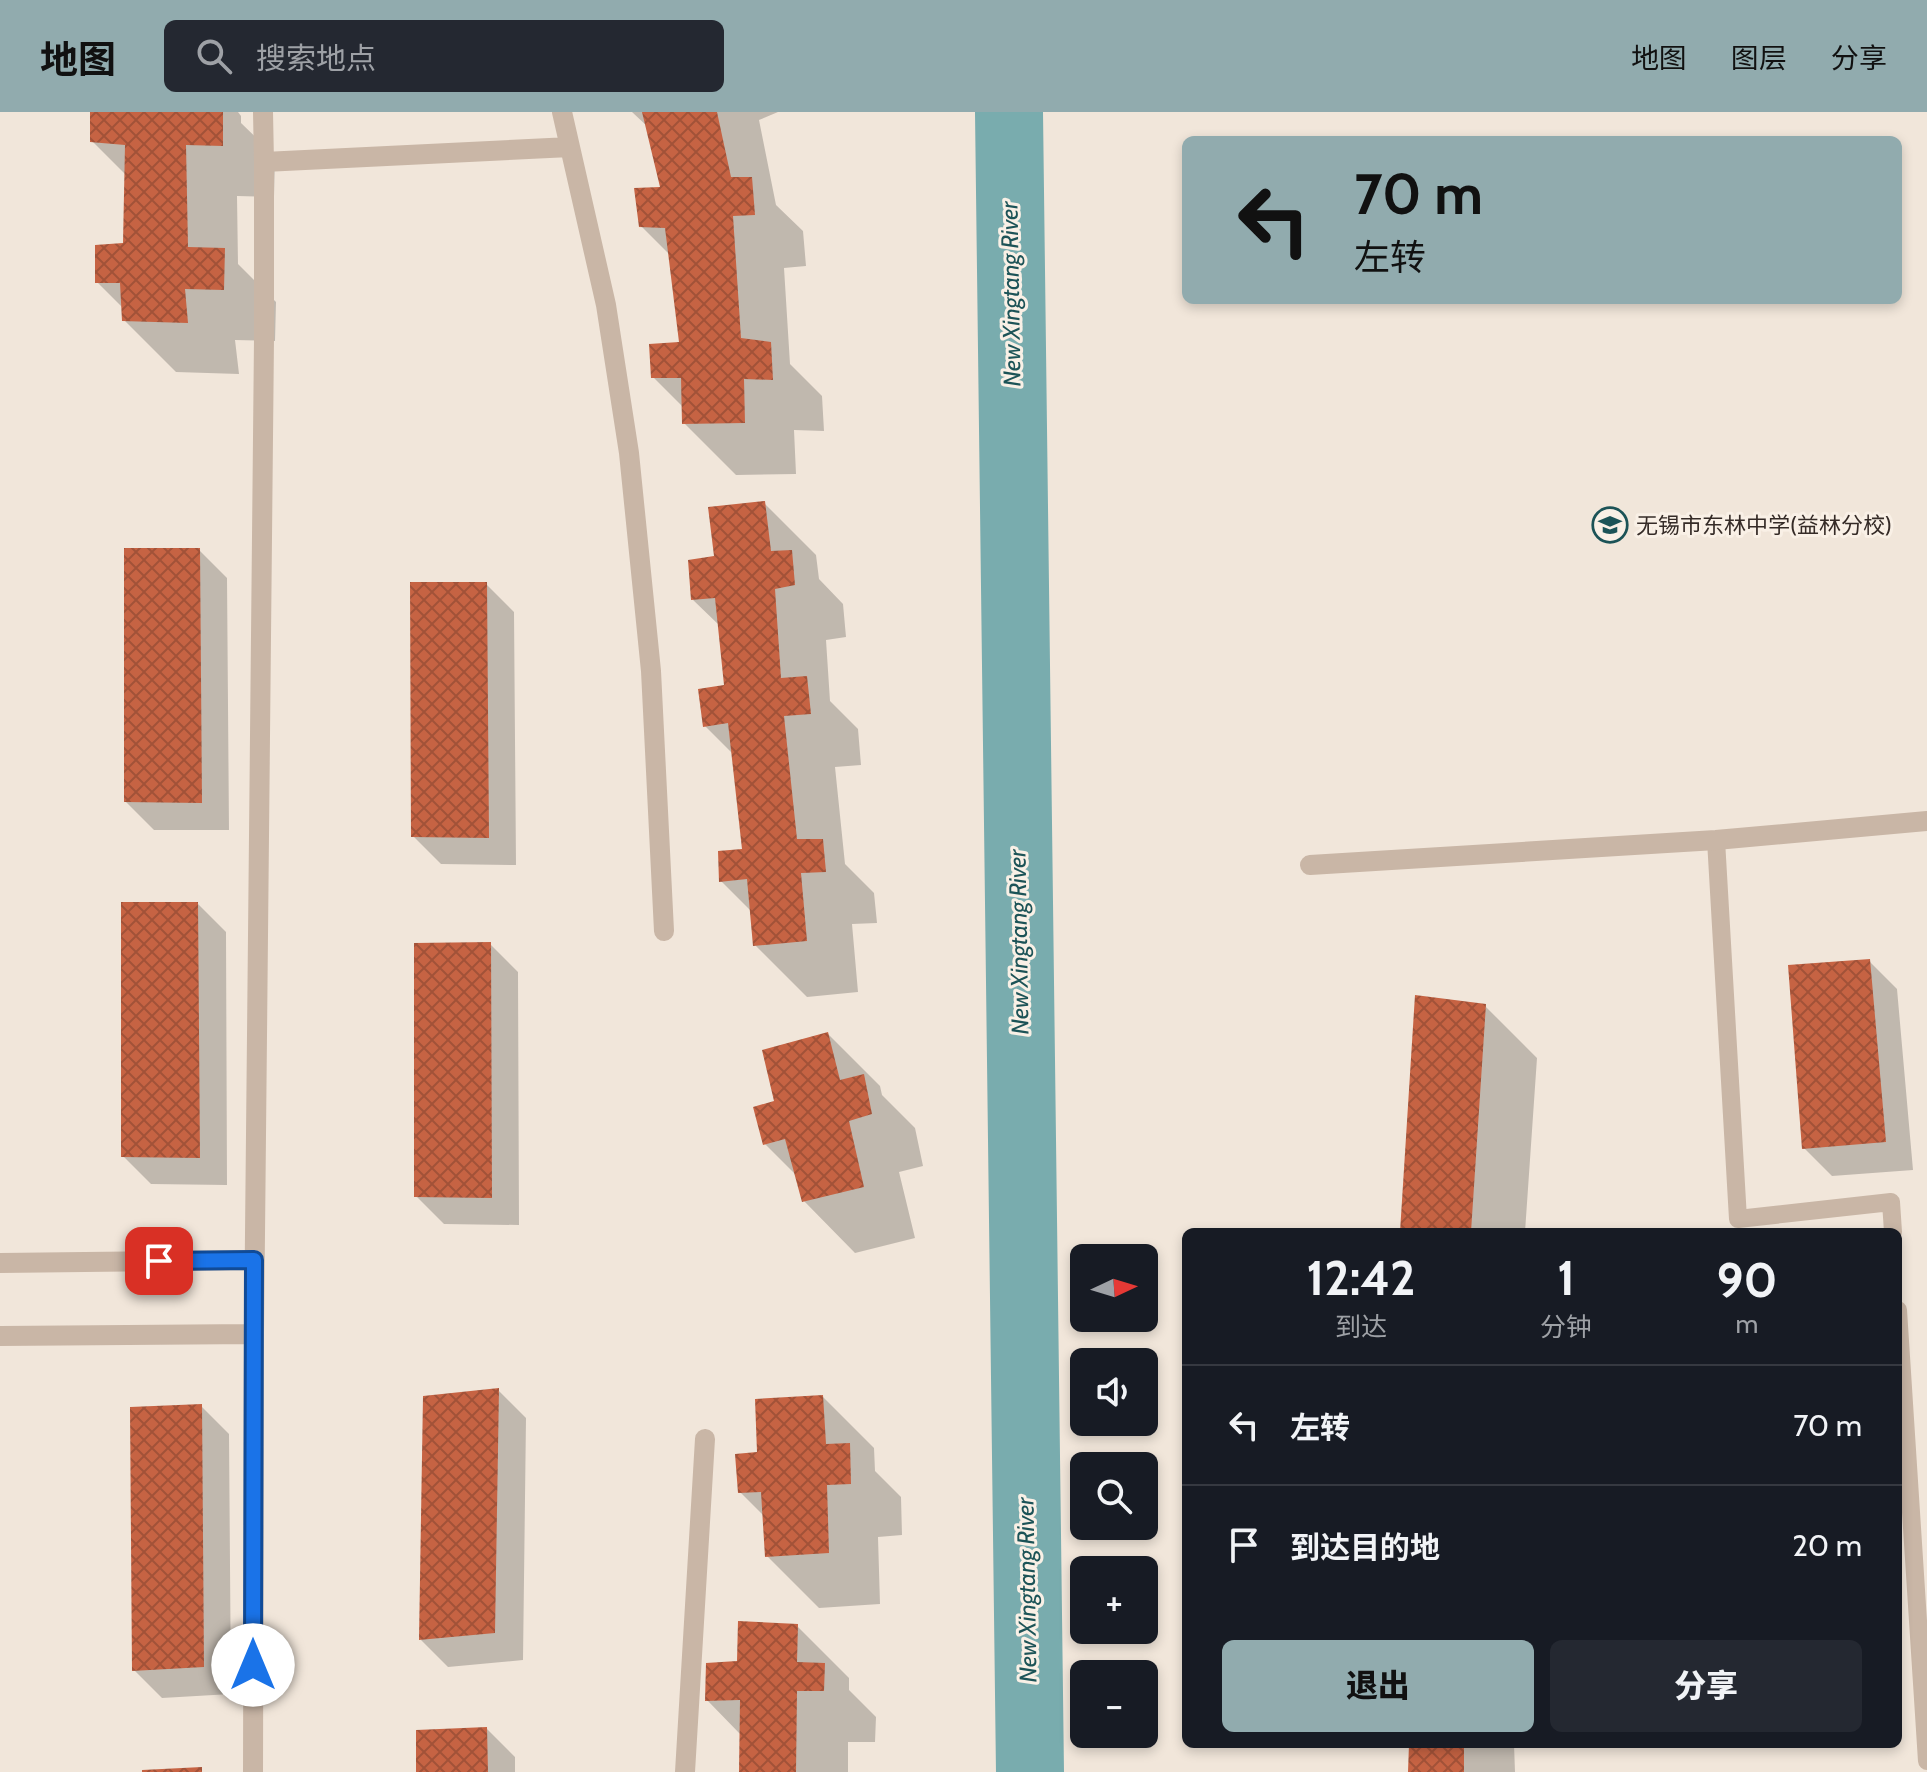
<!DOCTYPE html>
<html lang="zh">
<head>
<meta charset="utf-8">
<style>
	body { margin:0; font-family:Cabin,"Noto Sans SC",sans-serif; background:#242831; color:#f1f3f6; height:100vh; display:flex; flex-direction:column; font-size:30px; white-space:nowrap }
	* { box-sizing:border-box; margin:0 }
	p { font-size:26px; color:#9ea1a6 }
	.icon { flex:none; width:44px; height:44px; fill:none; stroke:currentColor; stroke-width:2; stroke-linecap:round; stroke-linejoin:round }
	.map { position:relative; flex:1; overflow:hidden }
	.panel { position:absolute; left:1182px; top:1116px; width:720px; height:520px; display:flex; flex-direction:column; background:#171b24; border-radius:12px; box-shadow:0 4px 12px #0003 }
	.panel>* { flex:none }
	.top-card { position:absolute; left:1182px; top:24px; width:720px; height:168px; border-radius:12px; box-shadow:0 4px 12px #0003; background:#91abae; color:#111; overflow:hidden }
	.needle { width:52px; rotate:86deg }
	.controls { position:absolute; left:1070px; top:1132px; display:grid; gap:16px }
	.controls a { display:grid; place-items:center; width:88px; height:88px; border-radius:12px; background:#171b24; box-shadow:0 4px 12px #0003; font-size:40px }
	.pin { position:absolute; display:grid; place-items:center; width:68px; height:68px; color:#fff; margin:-34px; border-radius:16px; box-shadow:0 4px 12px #0006 }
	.me { position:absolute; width:88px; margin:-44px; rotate:0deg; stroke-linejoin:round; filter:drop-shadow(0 0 6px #0008) }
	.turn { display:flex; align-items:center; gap:28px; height:168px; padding:0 40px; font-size:36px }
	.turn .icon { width:104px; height:104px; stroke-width:2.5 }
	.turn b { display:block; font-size:56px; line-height:68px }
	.eta { display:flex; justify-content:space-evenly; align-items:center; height:136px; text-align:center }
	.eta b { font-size:48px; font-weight:800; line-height:56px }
	.action { display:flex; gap:16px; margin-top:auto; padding:16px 40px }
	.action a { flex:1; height:92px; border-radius:12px; background:#91abae; color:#111; font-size:32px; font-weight:800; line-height:92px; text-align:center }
	.action a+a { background:#242831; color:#f1f3f6 }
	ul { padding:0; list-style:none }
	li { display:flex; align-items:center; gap:24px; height:120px; padding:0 40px; border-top:2px solid #363941 }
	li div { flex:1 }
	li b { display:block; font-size:30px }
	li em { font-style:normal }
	header { display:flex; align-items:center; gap:48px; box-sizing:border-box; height:112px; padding:0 40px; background:#91abae; color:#111 }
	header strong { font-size:38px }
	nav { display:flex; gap:44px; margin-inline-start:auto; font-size:28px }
	.search { width:560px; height:72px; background:#242831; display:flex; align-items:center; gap:20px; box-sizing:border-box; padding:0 28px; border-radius:12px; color:#9ea1a6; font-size:30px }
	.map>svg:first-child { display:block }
	.shadow { fill:#0003 }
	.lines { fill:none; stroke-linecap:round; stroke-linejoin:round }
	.river { stroke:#79acae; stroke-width:68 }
	.building { fill:url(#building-cross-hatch) }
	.lane { stroke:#c9b6a6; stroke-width:18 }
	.street { stroke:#c9b6a6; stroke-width:20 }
	.route-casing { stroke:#114b97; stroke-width:20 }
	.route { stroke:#1a73e8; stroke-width:14 }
	.labels { text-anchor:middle; stroke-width:6; stroke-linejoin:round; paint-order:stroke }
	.poi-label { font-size:22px; fill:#352b27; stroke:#f9f0e6; text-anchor:start }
	.water-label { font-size:24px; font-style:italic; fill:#1c5357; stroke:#f9f0e6 }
</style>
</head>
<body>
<header>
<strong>地图</strong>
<div class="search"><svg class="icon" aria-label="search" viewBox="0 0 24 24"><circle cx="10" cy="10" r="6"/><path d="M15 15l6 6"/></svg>搜索地点</div>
<nav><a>地图</a><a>图层</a><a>分享</a></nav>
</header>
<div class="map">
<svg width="1927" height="1660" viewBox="0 0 1927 1660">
	<defs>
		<pattern id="building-cross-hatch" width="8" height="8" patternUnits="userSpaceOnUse" patternTransform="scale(2)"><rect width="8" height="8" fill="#c66343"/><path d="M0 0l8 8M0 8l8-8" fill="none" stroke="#a25238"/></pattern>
	</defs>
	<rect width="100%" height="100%" fill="#f1e6da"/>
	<path class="shadow" d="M92,0H238L241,4V11L275,44L274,85L237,84L238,152L276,190L275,229L235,228L239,262L176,260L124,208L123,196L97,170L124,133L126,63L92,29Z
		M632,0H778L759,8L776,93L803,119L806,154L784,156L790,252L822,284L824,319L794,318L796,362L736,363L684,311V296L653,265L681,232L670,143L641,114L663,77L648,15Z
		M764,391L816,443L819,467L843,492L846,525L826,528L830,589L858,617L861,653L835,655L845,752L874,781L877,811L852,812L858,880L807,885L755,833L752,800L721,769L744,738L733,642L705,614L727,574L720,514L692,487L716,446Z
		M199,438L227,466L229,718H154L126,690Z
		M486,472L514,500L516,753L441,752L413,724Z
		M198,792L226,820L227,1073L151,1072L123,1044Z
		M490,832L518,860L519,1113L444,1112L416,1084Z
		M1869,849L1897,877L1913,1058L1832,1064L1804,1036Z
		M1485,894L1537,946L1525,1120H1402Z
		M828,922L880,974L882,983L915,1016L923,1054L899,1060L915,1126L855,1141L804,1089L797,1064L765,1032Z
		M498,1278L526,1306L523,1548L448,1555L421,1528Z
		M823,1285L874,1336L875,1359L901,1385L902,1423L878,1425L880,1492L819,1496L767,1444L764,1404L740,1380Z
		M201,1294L229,1322L231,1582L162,1586L134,1558Z
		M797,1514L849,1566V1578L876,1605L875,1630H848V1660H741V1623L707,1588L739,1551Z
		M487,1617L515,1645V1660H418Z
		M1411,1632H1514L1515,1660H1410Z"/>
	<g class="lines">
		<path class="river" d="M1009,0L1030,1660"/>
	</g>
	<path class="building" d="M90,0H223V34L186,33L188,135L225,136L224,178L185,177L188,211L122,209L120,171H95V133L123,131L125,33L90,30Z
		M642,0H717L731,65H752L755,103L733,104L741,226L771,230L773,268L744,267L745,311L682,312L681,266H651L649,232L679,230L665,116L639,115L634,76L660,75Z
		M765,389L771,439L792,438L795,473L775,477L781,566L807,564L811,602L784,604L797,727H823L826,760L801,761L807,829L753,834L747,767L719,770L718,739L742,737L728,611L703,615L698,577L724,573L715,486L691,488L688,448L714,444L708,395Z
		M124,436H200L202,691L124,690Z
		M410,470H487L489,726L411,725Z
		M121,790H198L200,1046L121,1045Z
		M491,830L492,1086L414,1085V831Z
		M1870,847L1886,1030L1802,1037L1788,853Z
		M1415,883L1486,892L1471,1120H1400Z
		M828,920L840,968L864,962L872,1002L849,1009L864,1075L802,1090L785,1027L763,1033L753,995L774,989L762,938Z
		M499,1276L495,1521L419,1528L423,1284Z
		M823,1283L826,1332L850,1331L851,1372L827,1373L829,1441L765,1445L761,1380L738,1381L735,1342L757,1340L755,1287Z
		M202,1292L204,1555L132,1559L130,1295Z
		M738,1509L798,1512L797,1550L825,1551L824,1579H797L796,1660H739L740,1588L705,1589L706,1551L737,1549Z
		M487,1615L488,1660H416V1618Z
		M1409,1632H1464V1660H1408Z
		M202,1655V1660H142V1658Z"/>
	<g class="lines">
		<path class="lane" d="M1716,728L1738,1107L1891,1090L1893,1120
			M1898,1198L1927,1649"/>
		<path class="street" d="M263,0L264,50
			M562,0L606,193L629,341L651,559L664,819
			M1310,753L1716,728L1927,709
			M0,1151L254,1148
			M0,1224L254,1222
			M253,1660L254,1222L264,226V50L570,35
			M685,1660L705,1327"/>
	</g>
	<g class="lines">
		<defs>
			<path id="route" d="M159,1149L254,1148L253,1553"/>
		</defs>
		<use href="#route" class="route-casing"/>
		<use href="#route" class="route"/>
	</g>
	<defs>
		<symbol id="school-ring" viewBox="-11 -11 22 22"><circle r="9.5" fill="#f9f0e6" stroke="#1c5357" stroke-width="1.5"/><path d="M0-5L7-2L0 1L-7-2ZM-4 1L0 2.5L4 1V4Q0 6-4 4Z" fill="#1c5357"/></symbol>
	</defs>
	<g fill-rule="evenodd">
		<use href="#school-ring" x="1590" y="393" width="40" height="40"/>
	</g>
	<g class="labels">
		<g class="poi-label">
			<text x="1636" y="421">无锡市东林中学(益林分校)</text>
		</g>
		<g class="water-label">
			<text transform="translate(1011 182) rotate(-91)" y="8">New Xingtang River</text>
			<text transform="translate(1019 830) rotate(-91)" y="8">New Xingtang River</text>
			<text transform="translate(1027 1478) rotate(-91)" y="8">New Xingtang River</text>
		</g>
	</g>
</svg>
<div class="controls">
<a><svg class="needle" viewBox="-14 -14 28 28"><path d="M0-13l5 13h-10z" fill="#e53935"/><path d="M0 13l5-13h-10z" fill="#9ea1a6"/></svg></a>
<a><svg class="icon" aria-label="sound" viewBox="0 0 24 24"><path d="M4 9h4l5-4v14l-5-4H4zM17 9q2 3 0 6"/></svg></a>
<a><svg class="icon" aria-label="search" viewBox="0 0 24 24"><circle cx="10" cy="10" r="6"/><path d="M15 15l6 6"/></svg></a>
<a>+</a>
<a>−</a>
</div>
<div class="pin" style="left:159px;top:1149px;background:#d93025"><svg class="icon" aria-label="arrive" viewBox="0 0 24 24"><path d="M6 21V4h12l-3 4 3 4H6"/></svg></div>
<svg class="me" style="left:253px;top:1553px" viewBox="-20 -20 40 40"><circle r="19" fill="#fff"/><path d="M0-13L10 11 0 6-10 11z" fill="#1a73e8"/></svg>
<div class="top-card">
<div class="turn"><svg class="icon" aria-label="left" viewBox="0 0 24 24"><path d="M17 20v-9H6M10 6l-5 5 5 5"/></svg><div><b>70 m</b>左转</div></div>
</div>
<section class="panel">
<div class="eta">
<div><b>12:42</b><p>到达</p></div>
<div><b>1</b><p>分钟</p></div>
<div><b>90</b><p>m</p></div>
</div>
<ul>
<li><svg class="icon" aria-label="left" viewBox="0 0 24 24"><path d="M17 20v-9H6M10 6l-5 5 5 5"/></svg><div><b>左转</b></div><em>70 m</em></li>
<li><svg class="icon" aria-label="arrive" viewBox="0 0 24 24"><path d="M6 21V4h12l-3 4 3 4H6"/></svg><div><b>到达目的地</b></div><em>20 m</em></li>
</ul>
<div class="action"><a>退出</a><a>分享</a></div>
</section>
</div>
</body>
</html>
